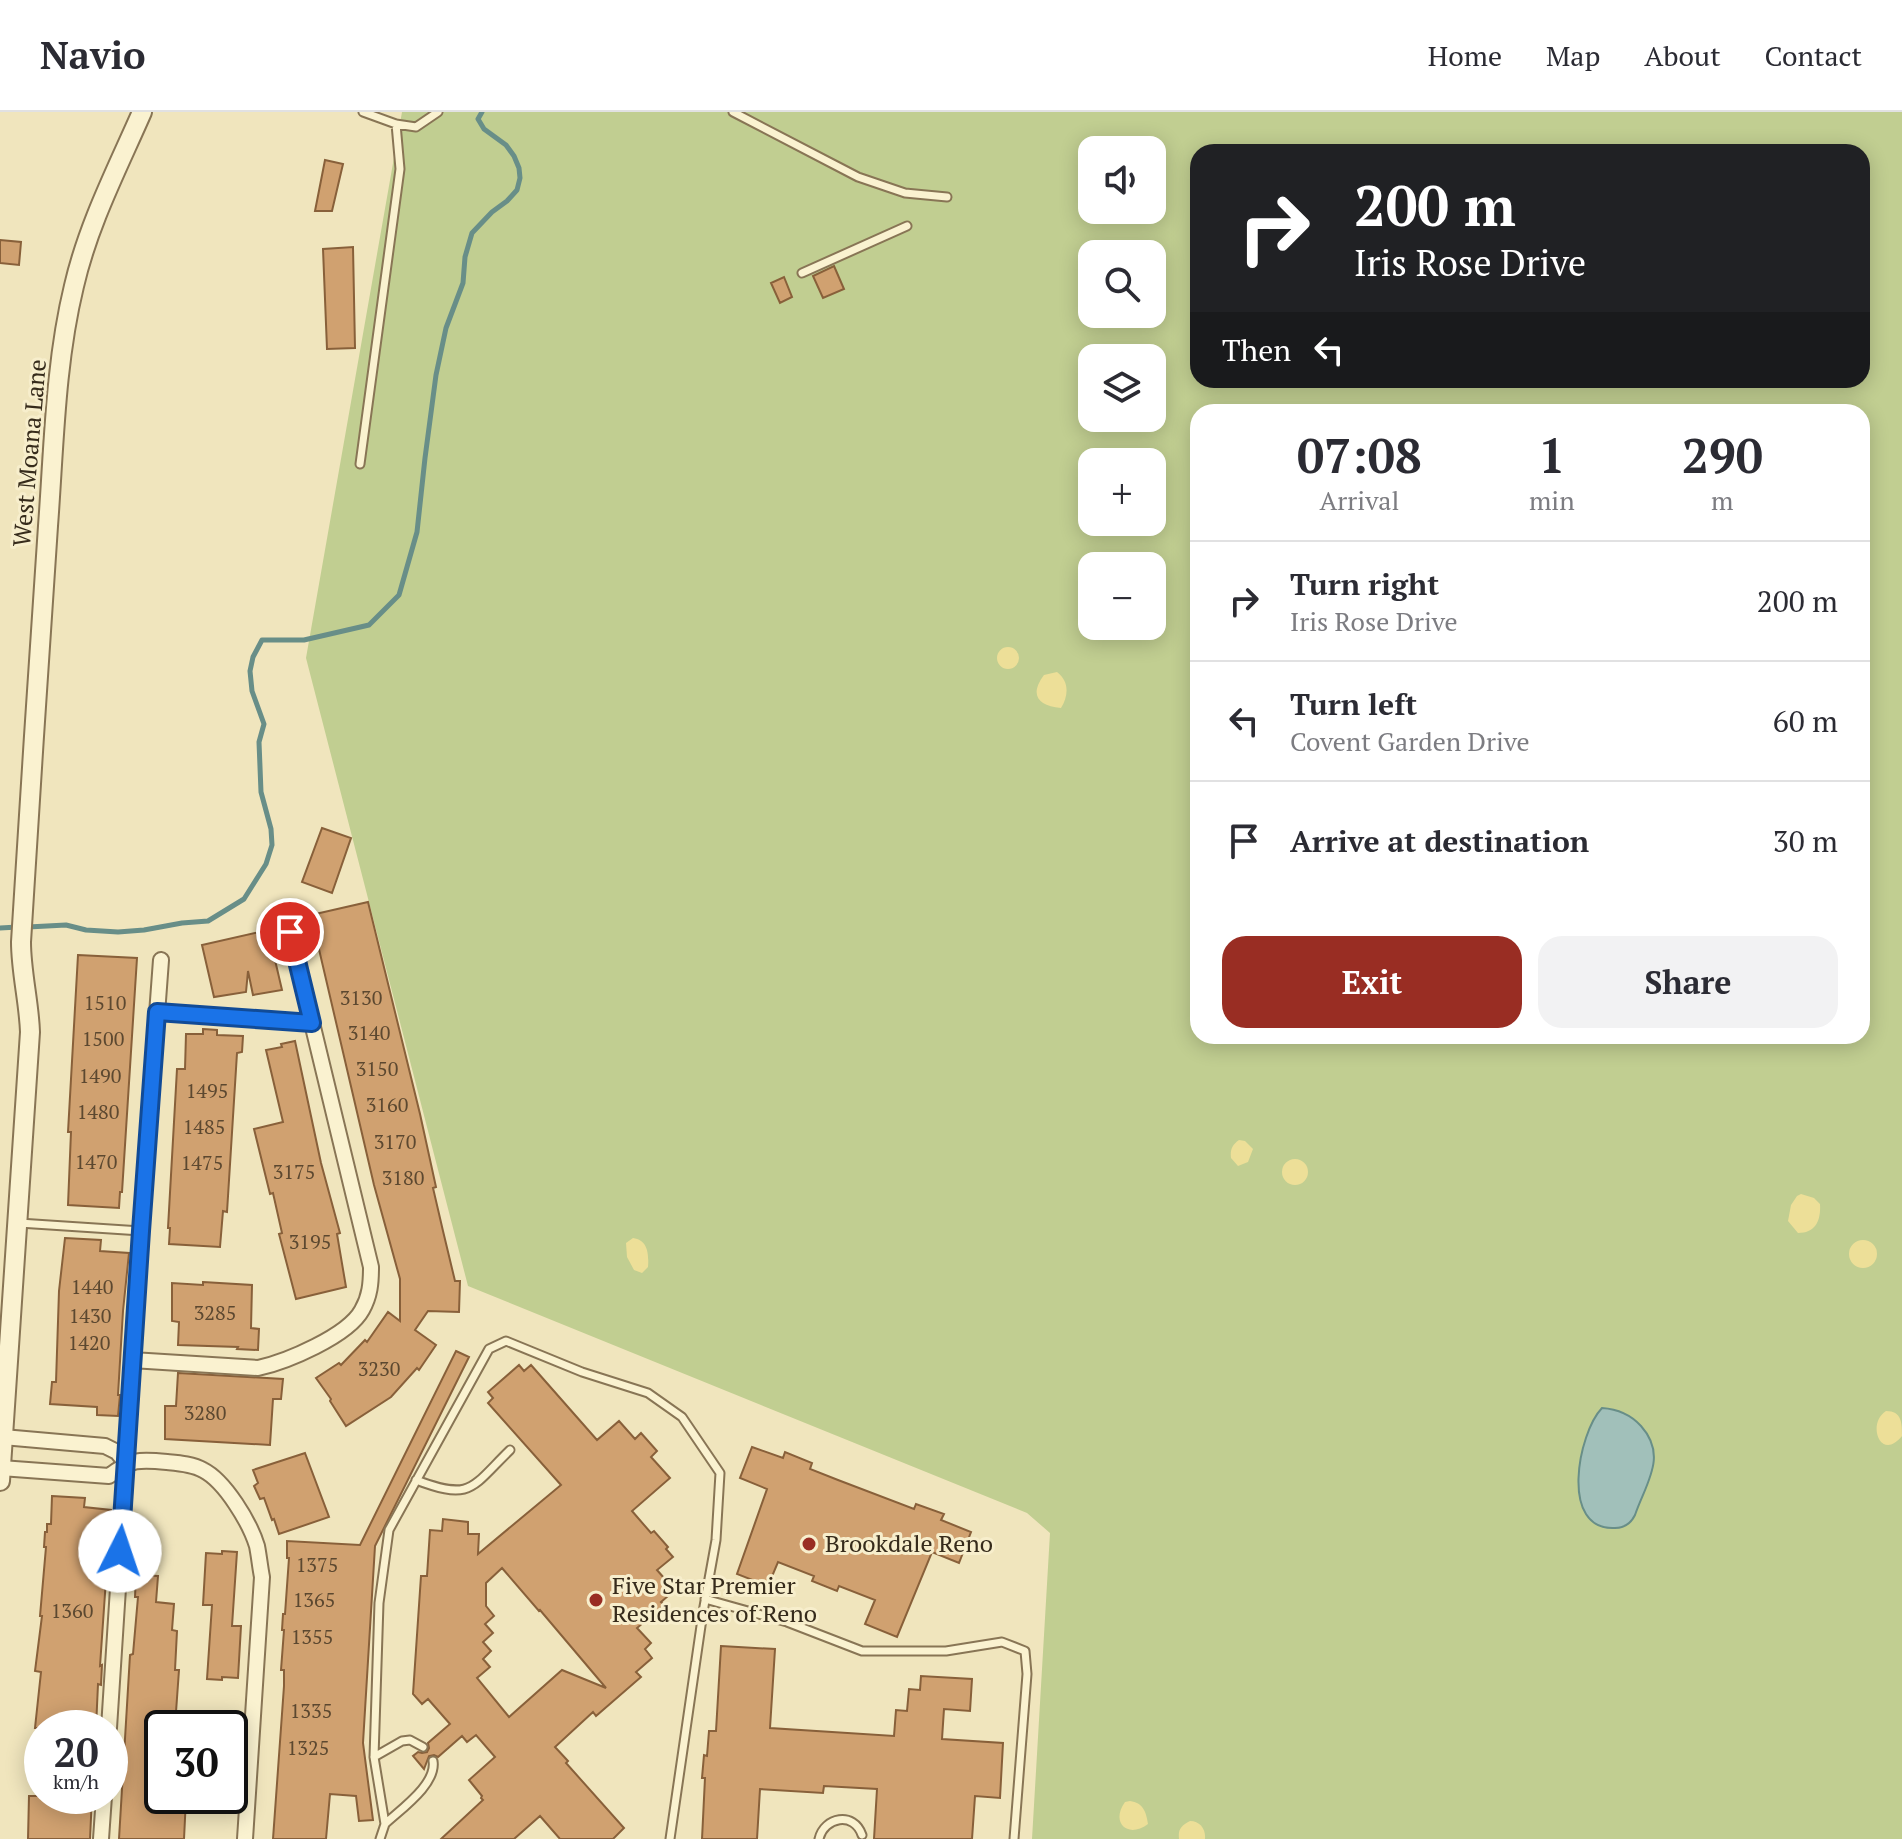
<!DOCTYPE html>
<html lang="en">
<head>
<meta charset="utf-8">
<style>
	body { margin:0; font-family:"PT Serif",serif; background:#f2f2f3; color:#2b2b33; height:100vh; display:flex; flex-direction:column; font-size:30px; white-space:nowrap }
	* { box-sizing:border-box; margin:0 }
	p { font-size:26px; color:#7c7c81 }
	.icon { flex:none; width:44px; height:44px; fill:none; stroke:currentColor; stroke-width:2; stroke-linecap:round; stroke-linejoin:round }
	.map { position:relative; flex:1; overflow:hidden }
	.side { position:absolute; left:1190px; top:292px; width:680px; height:640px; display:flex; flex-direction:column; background:#fff; border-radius:24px; box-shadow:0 4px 20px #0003 }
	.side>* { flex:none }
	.guide { position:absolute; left:1190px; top:32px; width:680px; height:244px; border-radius:24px; box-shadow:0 4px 20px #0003; background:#202124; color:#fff; overflow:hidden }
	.controls { position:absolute; left:1078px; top:24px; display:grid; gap:16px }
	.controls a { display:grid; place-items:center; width:88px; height:88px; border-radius:16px; background:#fff; box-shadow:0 4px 20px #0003; font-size:40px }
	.speed { position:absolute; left:24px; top:1598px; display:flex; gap:16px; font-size:40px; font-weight:700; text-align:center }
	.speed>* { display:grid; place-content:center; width:104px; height:104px; border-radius:50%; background:#fff; box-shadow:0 4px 20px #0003; line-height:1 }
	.speed small { font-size:20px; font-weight:400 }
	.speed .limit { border:4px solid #111; border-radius:12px; background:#fff; color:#111 }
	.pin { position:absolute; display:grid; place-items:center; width:68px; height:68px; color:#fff; margin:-34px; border:4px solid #fff; border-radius:50%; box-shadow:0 2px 8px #0007 }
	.me { position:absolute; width:88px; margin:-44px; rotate:4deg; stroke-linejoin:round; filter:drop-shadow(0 0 6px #0008) }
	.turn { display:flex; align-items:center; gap:28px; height:168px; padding:0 32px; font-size:36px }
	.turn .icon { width:104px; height:104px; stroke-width:2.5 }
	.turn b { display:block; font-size:56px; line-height:68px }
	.then { display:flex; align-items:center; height:76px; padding:0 32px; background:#0003; gap:16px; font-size:30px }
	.eta { display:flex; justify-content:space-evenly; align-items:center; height:136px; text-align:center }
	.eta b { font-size:48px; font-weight:700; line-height:56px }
	.action { display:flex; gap:16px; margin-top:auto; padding:16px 32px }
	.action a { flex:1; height:92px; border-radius:24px; background:#992d23; color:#fff; font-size:32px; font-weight:700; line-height:92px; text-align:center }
	.action a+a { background:#f2f2f3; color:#2b2b33 }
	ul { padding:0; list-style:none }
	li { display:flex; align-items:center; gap:24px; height:120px; padding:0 32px; border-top:2px solid #e1e1e2 }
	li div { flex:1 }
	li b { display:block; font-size:30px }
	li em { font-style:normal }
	header { display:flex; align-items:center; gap:48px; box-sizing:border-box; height:112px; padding:0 40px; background:#fff; border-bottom:2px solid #e1e1e2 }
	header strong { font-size:38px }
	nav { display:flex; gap:44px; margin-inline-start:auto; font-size:28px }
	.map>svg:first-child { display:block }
	.green { fill:#c1ce91; fill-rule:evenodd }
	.sand { fill:#eddf98 }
	.water { fill:#a1c0ba; stroke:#688e88; stroke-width:2 }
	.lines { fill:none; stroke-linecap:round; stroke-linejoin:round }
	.stream { stroke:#688e88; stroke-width:5 }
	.building { fill:#d0a170; stroke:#88603a; stroke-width:2; fill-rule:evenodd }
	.service-casing { stroke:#887555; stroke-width:11 }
	.minor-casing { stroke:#887555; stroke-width:18 }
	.tertiary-casing { stroke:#887555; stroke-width:22 }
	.service { stroke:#faf2d0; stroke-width:7 }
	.minor { stroke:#faf2d0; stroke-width:14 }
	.tertiary { stroke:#faf2d0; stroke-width:18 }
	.route-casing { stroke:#114b97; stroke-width:20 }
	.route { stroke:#1a73e8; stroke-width:14 }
	.poi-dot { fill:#992d23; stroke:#f7eecc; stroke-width:3 }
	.labels { text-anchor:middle; stroke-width:6; stroke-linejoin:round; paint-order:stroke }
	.number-label { font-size:20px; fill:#5c4830 }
	.street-label { font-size:24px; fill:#362b1b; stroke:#f7eecc }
	.poi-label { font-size:24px; fill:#362b1b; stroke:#f7eecc; text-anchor:start }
</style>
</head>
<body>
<header>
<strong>Navio</strong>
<nav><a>Home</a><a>Map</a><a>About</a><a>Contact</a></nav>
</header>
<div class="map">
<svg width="1902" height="1727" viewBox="0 0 1902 1727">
	<rect width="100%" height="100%" fill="#f0e5bd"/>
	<path class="green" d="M402,0H1902V1727H1032L1050,1421L1027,1401L468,1174L306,546ZM1092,38H1152V98H1092ZM1198,40H1862V268H1198ZM1092,142H1152V202H1092ZM1092,246H1152V306H1092ZM1198,300H1862V924H1198ZM1092,350H1152V410H1092ZM1092,454H1152V514H1092Z"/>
	<path class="sand" d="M997 546a11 11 0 1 1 22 0a11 11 0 1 1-22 0Z
		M1057,560C1069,569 1069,583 1061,596C1038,594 1029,583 1044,563Z
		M1239,1028L1245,1029L1253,1037L1248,1050L1238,1054L1231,1046C1230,1038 1232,1033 1239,1028Z
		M1282 1060a13 13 0 1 1 26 0a13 13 0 1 1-26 0Z
		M1801,1082L1814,1086L1820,1092C1821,1108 1816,1121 1798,1121L1788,1109L1791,1093L1797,1084Z
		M633,1126C648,1128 649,1142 648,1155L642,1161L634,1158L627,1145L626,1131Z
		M1849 1142a14 14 0 1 1 28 0a14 14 0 1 1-28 0Z
		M1886,1299C1902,1299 1902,1311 1902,1324C1881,1350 1866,1312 1886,1299Z
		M1130,1689C1143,1691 1146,1699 1148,1712C1128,1727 1110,1711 1125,1690Z
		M1190,1709C1200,1709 1206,1717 1205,1727H1179C1178,1717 1181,1714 1190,1709Z"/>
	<path class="water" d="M1602,1296C1617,1297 1631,1303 1641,1314C1668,1344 1646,1371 1635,1403C1631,1411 1625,1416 1615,1416C1559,1419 1578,1321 1602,1296Z"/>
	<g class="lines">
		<path class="stream" d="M28,815L66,813L86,818L118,820L144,818L182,811L208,809L244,787L266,752L272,733L271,717L261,680L259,630L264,612L252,579L250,559L253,545L262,528H304L369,513L399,483L417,420L425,346L436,263L446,216L463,171L465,145L472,121L492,100L507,89L517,78L520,66L519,56L514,44L506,33L484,17L478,7L482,0
			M0,816L18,815"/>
	</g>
	<path class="building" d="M325,48L343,52L332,99H315Z
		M0,128L21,130L19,153L0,151Z
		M353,135L355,236L327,237L323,137Z
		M834,154L844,177L823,186L813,164Z
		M784,165L792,185L780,191L771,171Z
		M322,716L351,726L332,781L302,770Z
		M368,790L420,1002L436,1075L433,1076L443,1119L455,1169H460L459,1200L428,1199L415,1218L436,1233L419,1258L417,1256L391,1285L346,1314L330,1289L331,1287L316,1266L339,1251L341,1253L365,1228L367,1230L388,1200L400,1209V1167L374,1073L311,803Z
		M268,818L282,878L253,883L248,859L246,880L214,885L202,833Z
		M78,843L137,846L122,1080H120L119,1096L68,1093L71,1020H68Z
		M203,917L217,918V923L243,924L242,940L237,941L227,1100L223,1099L220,1135L169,1132L170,1116H168L177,957H185L186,922H203Z
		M295,929L321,1051L340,1121L337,1122L346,1175L296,1187L279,1122L282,1121L273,1081L270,1082L254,1017L283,1010L266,938L282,935L281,932Z
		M65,1126L101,1128L100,1139L129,1141L123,1199L118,1283H120L118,1304L97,1303V1295L50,1292L52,1270H56L59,1179Z
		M203,1170L252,1173L251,1216L259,1217L258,1238L237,1237L238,1235L178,1233L179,1210L172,1209V1171L203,1173Z
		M456,1239L469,1245L375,1434L363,1631L373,1708L359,1709L356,1684L330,1682L326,1727H273L284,1574V1558H281L284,1518H282L283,1502H285L289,1446H287V1429L360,1433Z
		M519,1253L524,1259L531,1253L597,1328L619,1309L635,1327L641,1321L657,1339L651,1345L670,1366L632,1399L651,1421L654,1419L668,1435L666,1437L673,1445L657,1458L671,1474L664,1480L668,1484L661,1490L664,1493L637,1516L651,1531L645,1537L652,1546L636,1560L641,1565L596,1604L593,1600L555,1635L568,1649L566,1651L624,1716L613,1727H560L540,1704L514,1727H441L483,1688L481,1686L482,1684L469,1668L495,1645L476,1623L467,1630L462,1624L438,1645L434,1643L429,1644L424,1657L413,1644L418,1640L422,1641L427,1640L429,1636L428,1631L450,1612L428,1587L422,1592L413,1582L421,1464H427L430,1418L442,1419L443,1407L468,1410V1422H479L478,1442L561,1373L488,1291L493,1286L488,1280ZM502,1456L539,1499L540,1498L606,1576L562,1558L509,1605L477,1566L490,1555L483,1547L491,1539L483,1530L493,1521L485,1512L494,1504L486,1494V1471Z
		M178,1261L283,1267L281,1287H273L270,1333L165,1327V1294H176Z
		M752,1335L783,1346L785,1340L812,1351L810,1357L838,1368L914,1397L916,1392L944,1402L941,1408L971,1420L959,1451L932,1440L897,1525L865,1512L875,1488L839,1474L837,1479L812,1469L814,1464L778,1450L768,1474L737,1462L767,1377L740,1366Z
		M305,1341L329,1405L279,1422L274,1407L272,1408L264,1386L260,1387L254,1374L258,1371L253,1358Z
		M52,1384L85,1386L84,1395L111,1398L103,1467H106L100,1554L102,1553L101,1573L98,1572L96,1616H35L41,1560L35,1559L42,1504H40L46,1435H44L45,1420H47V1412H51Z
		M222,1439L237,1440L232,1514H241L238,1566L222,1565V1568L207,1567L212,1493H203L206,1441L222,1442Z
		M136,1463L158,1464L156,1490L174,1492L172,1518L177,1519L175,1558H179L176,1600L189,1601L187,1616H162V1684L186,1686L184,1727H119L130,1543L133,1542L138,1485H135Z
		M721,1534L775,1537L770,1616L894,1624L896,1598L907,1599L909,1577L920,1578L921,1564L972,1567L970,1599L944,1597L942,1627L1003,1631L1000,1686L975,1684L972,1727H874L877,1677L824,1674L823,1681L760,1677L757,1727H702L705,1666H702L704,1643L707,1644L709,1619H716Z
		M29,1684H92L90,1727H28Z"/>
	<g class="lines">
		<defs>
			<path id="service" d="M363,0L396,12L416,15L438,0
				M733,0L858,65L905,81L947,85
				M802,161L907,114
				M360,352L400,57L396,12
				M19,1111L141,1119
				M416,1368C472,1389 471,1376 510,1338
				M705,1487L787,1510L862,1539H946L1002,1530L1025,1539L1027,1562L1014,1727
				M374,1645L402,1629L410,1628L423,1635
				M385,1712C401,1697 437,1672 433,1649
				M380,1727L385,1712L374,1645L379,1491L389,1418L489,1237L506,1229L582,1260L648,1281L682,1305L720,1361L716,1428L703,1500L670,1727
				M819,1727C824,1705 854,1699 862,1723"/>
			<path id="minor" d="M157,900L312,911
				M132,1248L258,1256C286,1250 348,1224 362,1198C370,1184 371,1171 371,1155L290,820
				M3,1325L105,1334L117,1340L126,1351
				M1,1356L109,1364C131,1347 139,1347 167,1350C178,1351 193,1352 203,1358C225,1369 250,1411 257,1434C259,1444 260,1455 262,1465L245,1727
				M109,1616L141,1119L161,848
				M101,1727L104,1684"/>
			<path id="tertiary" d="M0,1369L30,920C29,890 21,860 21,830C30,691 38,553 48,414C54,334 55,252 74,174C88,113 117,57 142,0"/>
		</defs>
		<use href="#service" class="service-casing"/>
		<use href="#minor" class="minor-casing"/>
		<use href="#tertiary" class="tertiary-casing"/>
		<use href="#service" class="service"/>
		<use href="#minor" class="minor"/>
		<use href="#tertiary" class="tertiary"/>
	</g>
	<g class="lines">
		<defs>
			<path id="route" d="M120,1439L141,1119L157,900L312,911L290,820"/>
		</defs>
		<use href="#route" class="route-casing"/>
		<use href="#route" class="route"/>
	</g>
	<g class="poi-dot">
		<circle cx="809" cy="1432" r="8"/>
		<circle cx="596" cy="1488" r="8"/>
	</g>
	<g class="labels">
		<g class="number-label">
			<text x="361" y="893">3130</text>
			<text x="105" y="898">1510</text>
			<text x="369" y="928">3140</text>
			<text x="103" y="934">1500</text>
			<text x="377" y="964">3150</text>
			<text x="100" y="971">1490</text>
			<text x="207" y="986">1495</text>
			<text x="387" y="1000">3160</text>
			<text x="98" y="1007">1480</text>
			<text x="204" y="1022">1485</text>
			<text x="395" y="1037">3170</text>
			<text x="96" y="1057">1470</text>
			<text x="202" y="1058">1475</text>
			<text x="294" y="1067">3175</text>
			<text x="403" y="1073">3180</text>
			<text x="310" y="1137">3195</text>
			<text x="92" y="1182">1440</text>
			<text x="215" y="1208">3285</text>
			<text x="90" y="1211">1430</text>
			<text x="89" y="1238">1420</text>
			<text x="379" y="1264">3230</text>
			<text x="205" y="1308">3280</text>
			<text x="317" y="1460">1375</text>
			<text x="314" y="1495">1365</text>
			<text x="72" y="1506">1360</text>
			<text x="312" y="1532">1355</text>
			<text x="311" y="1606">1335</text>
			<text x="308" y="1643">1325</text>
		</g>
		<g class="street-label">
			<text transform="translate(30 341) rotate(-85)" y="8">West Moana Lane</text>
		</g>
		<g class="poi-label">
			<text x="825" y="1440">Brookdale Reno</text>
			<text x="612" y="1482">Five Star Premier<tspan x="612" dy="28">Residences of Reno</tspan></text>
		</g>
	</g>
</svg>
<div class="controls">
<a><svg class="icon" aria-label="sound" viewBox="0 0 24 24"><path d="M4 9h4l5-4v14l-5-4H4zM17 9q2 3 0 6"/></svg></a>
<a><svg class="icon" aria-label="search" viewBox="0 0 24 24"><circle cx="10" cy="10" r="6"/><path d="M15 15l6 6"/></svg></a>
<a><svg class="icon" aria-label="layers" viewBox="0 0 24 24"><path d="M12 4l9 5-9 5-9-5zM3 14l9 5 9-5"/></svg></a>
<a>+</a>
<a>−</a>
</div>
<div class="speed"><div>20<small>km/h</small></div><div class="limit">30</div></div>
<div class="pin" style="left:290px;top:820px;background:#d93025"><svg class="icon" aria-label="arrive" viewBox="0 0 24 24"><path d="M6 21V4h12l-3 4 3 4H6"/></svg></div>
<svg class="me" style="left:120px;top:1439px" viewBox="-20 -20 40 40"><circle r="19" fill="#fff"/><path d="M0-13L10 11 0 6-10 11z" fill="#1a73e8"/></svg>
<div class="guide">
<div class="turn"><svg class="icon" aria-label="right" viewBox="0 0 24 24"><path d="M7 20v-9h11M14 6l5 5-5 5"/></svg><div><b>200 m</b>Iris Rose Drive</div></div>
<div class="then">Then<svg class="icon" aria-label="left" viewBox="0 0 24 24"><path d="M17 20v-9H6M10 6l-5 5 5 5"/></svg></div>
</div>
<section class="side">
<div class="eta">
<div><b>07:08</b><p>Arrival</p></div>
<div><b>1</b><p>min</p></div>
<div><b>290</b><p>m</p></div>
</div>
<ul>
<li><svg class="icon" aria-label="right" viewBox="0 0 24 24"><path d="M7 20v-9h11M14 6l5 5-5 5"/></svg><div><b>Turn right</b><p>Iris Rose Drive</p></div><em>200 m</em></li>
<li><svg class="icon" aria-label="left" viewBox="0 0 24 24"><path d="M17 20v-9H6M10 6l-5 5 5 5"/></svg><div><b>Turn left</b><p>Covent Garden Drive</p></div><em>60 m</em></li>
<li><svg class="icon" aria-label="arrive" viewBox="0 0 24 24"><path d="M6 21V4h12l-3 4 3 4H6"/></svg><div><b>Arrive at destination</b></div><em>30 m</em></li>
</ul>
<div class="action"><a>Exit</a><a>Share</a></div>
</section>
</div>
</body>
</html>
